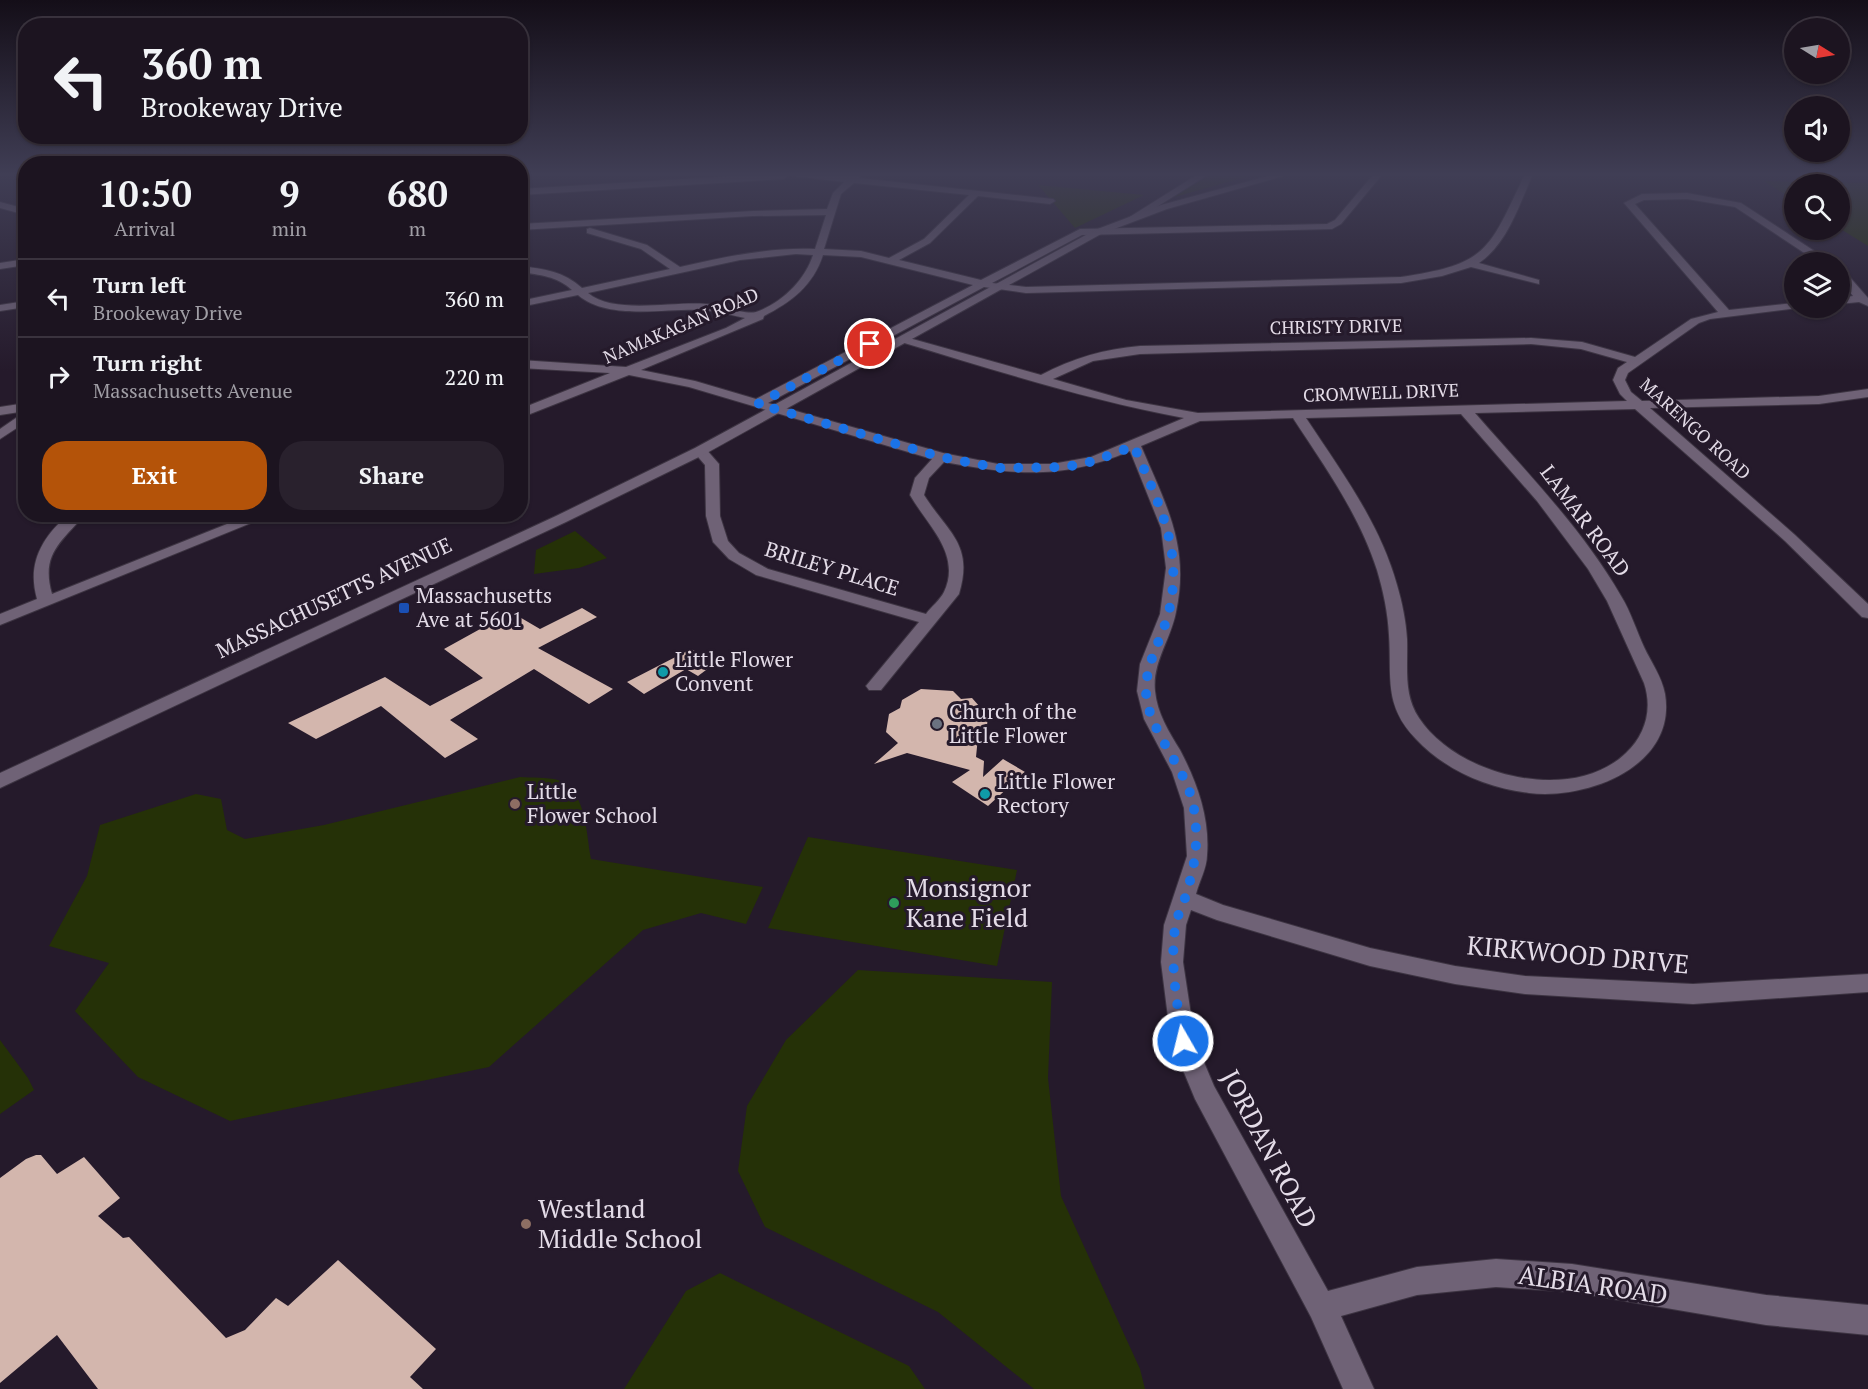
<!DOCTYPE html>
<html lang="en">
<head>
<meta charset="utf-8">
<style>
	body { margin:0; font-family:"PT Serif",serif; background:#29212d; color:#f1f3f6; height:100vh; display:flex; flex-direction:column; font-size:22px; white-space:nowrap }
	* { box-sizing:border-box; margin:0 }
	p { font-size:20px; color:#a09ea5 }
	.icon { flex:none; width:33px; height:33px; fill:none; stroke:currentColor; stroke-width:2; stroke-linecap:round; stroke-linejoin:round }
	.map { position:relative; flex:1; overflow:hidden }
	.sheet { position:absolute; left:18px; top:156px; width:510px; height:366px; display:flex; flex-direction:column; background:#1c1420; border-radius:24px; box-shadow:0 2px 4px #0004,0 0 0 2px #3a333e }
	.sheet>* { flex:none }
	.top-card { position:absolute; left:18px; top:18px; width:510px; height:126px; border-radius:24px; box-shadow:0 2px 4px #0004,0 0 0 2px #3a333e; background:#1c1420; color:#f1f3f6; overflow:hidden }
	.needle { width:39px; rotate:101deg }
	.tools { position:absolute; left:1784px; top:18px; display:grid; gap:12px }
	.tools a { display:grid; place-items:center; width:66px; height:66px; border-radius:50%; background:#1c1420; box-shadow:0 2px 4px #0004,0 0 0 2px #3a333e; font-size:30px }
	.pin { position:absolute; display:grid; place-items:center; width:51px; height:51px; color:#fff; margin:-26px; border:3px solid #fff; border-radius:50%; box-shadow:0 2px 6px #0007 }
	.me { position:absolute; width:66px; margin:-33px; rotate:352deg; stroke-linejoin:round; filter:drop-shadow(0 0 4px #0008) }
	.turn { display:flex; align-items:center; gap:21px; height:126px; padding:0 24px; font-size:27px }
	.turn .icon { width:78px; height:78px; stroke-width:2.5 }
	.turn b { display:block; font-size:42px; line-height:51px }
	.eta { display:flex; justify-content:space-evenly; align-items:center; height:102px; text-align:center }
	.eta b { font-size:36px; font-weight:600; line-height:42px }
	.cta { display:flex; gap:12px; margin-top:auto; padding:12px 24px }
	.cta a { flex:1; height:69px; border-radius:24px; background:#b45309; color:#fff; font-size:24px; font-weight:600; line-height:69px; text-align:center }
	.cta a+a { background:#29212d; color:#f1f3f6 }
	ul { padding:0; list-style:none }
	li { display:flex; align-items:center; gap:18px; height:78px; padding:0 24px; border-top:2px solid #3a333e }
	li div { flex:1 }
	li b { display:block; font-size:22px }
	li em { font-style:normal }
	.map>svg:first-child { display:block }
	.green { fill:#253107 }
	.building { fill:#d3b6ad }
	.lines { fill:none; stroke-linecap:round; stroke-linejoin:round }
	.minor-casing { stroke:#3d3442; stroke-width:2 }
	.secondary-casing { stroke:#3d3442; stroke-width:2 }
	.minor { fill:#6f6276; fill-rule:evenodd }
	.secondary { fill:#6f6276; fill-rule:evenodd }
	.route { stroke:#1a73e8; stroke-width:10; stroke-dasharray:0 18 }
	.transit-dot { fill:#1a4fb4; stroke:#251a2b; stroke-width:2 }
	.culture-dot { fill:#0f9aa8; stroke:#251a2b; stroke-width:2 }
	.worship-dot { fill:#6b7280; stroke:#251a2b; stroke-width:2 }
	.education-dot { fill:#8d6e63; stroke:#251a2b; stroke-width:2 }
	.leisure-dot { fill:#2e9e5b; stroke:#251a2b; stroke-width:2 }
	.labels { text-anchor:middle; stroke-width:6; stroke-linejoin:round; paint-order:stroke }
	.far-street-label { font-size:18px; fill:#e4dce8; stroke:#251a2b }
	.street-label { font-size:21px; fill:#e4dce8; stroke:#251a2b }
	.poi-label { font-size:21px; fill:#e4dce8; stroke:#251a2b; text-anchor:start }
	.near-poi-label { font-size:26px; fill:#e4dce8; stroke:#251a2b; text-anchor:start }
	.near-street-label { font-size:26px; fill:#e4dce8; stroke:#251a2b }
</style>
</head>
<body>
<div class="map">
<svg width="1868" height="1389" viewBox="0 0 1868 1389">
	<rect width="100%" height="100%" fill="#251a2b"/>
	<path class="green" d="M1208,176H1249L1171,198Z
		M1764,181L1868,183V246L1839,228V184H1794V200Z
		M1038,185L1144,195L1075,228Z
		M575,531L607,558L579,568L534,574L536,550Z
		M520,777C531,778 547,777 558,780C587,791 586,834 591,859L763,887L746,924L701,913L643,930L489,1067L230,1121L138,1077L75,1011L109,963L49,946L87,876L100,825L196,794L221,799L227,830L245,839L324,825Z
		M808,837L1017,870L997,966L768,928Z
		M858,970L1052,982L1048,1078L1061,1196L1140,1369L1145,1389H1034L938,1312L765,1227L738,1171L747,1106L786,1040Z
		M0,1040L28,1078L34,1090L0,1114Z
		M720,1273L909,1366L925,1389H624L686,1291Z"/>
	<path class="building" d="M582,608L597,617L538,648L613,689L589,704L534,669L450,720L478,739L445,758L381,706L316,739L288,723L385,677L430,706L483,678L444,649L511,612L540,629Z
		M691,649L706,657L700,661L710,667L698,676L686,669L644,694L627,682Z
		M921,689L953,691L961,699L972,698L988,716L986,735L978,737L976,757L984,761L983,777L1003,759L1025,772L988,806L952,782L970,770L907,753L874,764L898,743L886,732L889,714L900,708L902,700Z
		M36,1155H41L57,1174L84,1157L120,1198L98,1216L123,1238L129,1237L226,1338L245,1330L276,1298L288,1306L338,1260L436,1349L410,1377L423,1389H98L57,1335L0,1383V1178L26,1159Z"/>
	<g class="lines">
		<defs>
			<path id="minor" d="M734,176H788L784,179L520,195V189Z
				M793,176H860L859,178L1053,199L1055,201L1050,204L978,196L930,243L899,260L981,280L1080,229L1327,224L1335,220L1372,176H1381L1341,224L1332,229L1082,235L992,283L1026,287L1401,277C1487,264 1488,252 1524,176H1532C1519,206 1507,244 1479,263L1539,280V284L1471,267L1442,276L1401,283L1026,293L984,287L768,403L943,453L998,464H1052L1091,457L1184,418C1087,400 995,370 901,342V338H909L1041,375C1073,358 1104,349 1140,346L1531,338L1582,342L1635,357L1691,319L1718,312L1624,203L1642,194L1687,193L1741,203L1828,260L1829,262H1818L1735,207L1687,199L1644,200L1635,204L1729,310L1794,303V308H1798L1710,319L1699,323L1628,373L1625,380L1631,392L1642,401L1819,396L1868,389V397L1819,404L1650,408L1795,535L1868,604V618L1862,617L1785,541L1635,409L1475,413C1526,472 1582,528 1621,596C1631,612 1636,630 1644,647C1651,662 1662,677 1665,694C1677,766 1588,800 1529,793C1487,788 1445,770 1416,739C1383,705 1392,677 1389,635C1388,613 1383,590 1377,570C1359,514 1325,467 1293,418L1200,421L1141,446C1166,505 1190,546 1176,612C1171,639 1152,663 1155,691C1157,713 1169,732 1180,750C1197,782 1210,818 1207,855C1207,868 1199,882 1196,894L1223,905L1370,948L1455,966L1525,976L1693,984L1868,974V992L1693,1004L1525,994L1455,984L1370,966L1217,920L1191,910L1186,925L1183,962L1195,1041L1214,1086L1328,1291L1417,1267L1496,1259L1572,1264L1766,1295L1868,1305V1335L1766,1325L1572,1292L1496,1287L1417,1295L1341,1316L1374,1389H1343L1311,1317L1195,1099L1171,1041L1161,962L1164,925L1187,856L1184,808L1172,772L1144,719L1137,691L1140,664L1160,614L1166,568L1161,528L1130,451C1062,480 1014,475 944,462L929,478L924,495C948,533 974,544 959,594L881,690H869L866,686L919,622L756,575L729,559L713,542L706,516L705,465L693,451L700,447L705,448L719,464L720,516L728,541L739,553L768,569L926,614C931,607 940,600 944,592C962,554 927,525 910,495L915,478L932,459L689,387L629,375L520,418V409L610,373L520,368V360L626,367L726,328L745,318C731,315 717,311 703,310C666,308 608,321 578,295L520,307V301L572,290C557,276 540,275 520,272V266C544,269 563,271 582,288L670,269L641,249L587,233V229L590,228L647,245L680,267C724,257 769,247 815,249L826,215L753,216L520,230V224L753,211L827,209L833,193L844,182ZM854,183L969,195L924,239L889,258L861,251L824,249L841,194ZM796,254L813,255C805,280 782,303 756,312C745,315 718,305 706,304C673,301 614,315 588,293L740,260ZM823,255L861,257L973,285L756,399L695,381L641,370L763,319L764,316C791,302 813,286 823,255ZM1531,344L1581,349L1627,362L1618,368L1613,380L1620,394L1627,401L1198,413L1126,400L1053,379L1093,361L1140,354ZM1461,414L1537,501L1588,569L1607,601L1644,683C1653,710 1645,735 1626,753C1572,805 1457,776 1419,718C1403,694 1408,666 1407,639C1406,621 1402,602 1397,585C1380,523 1341,471 1306,418Z
				M1195,176H1206L1136,220L1128,218Z
				M0,202L26,209V215L0,208Z
				M26,259V265L0,269V263Z
				M1839,270L1847,274L1868,298V306L1859,302L1839,304V298L1853,296L1839,278Z
				M26,301V307L0,311V305Z
				M26,403V411L0,415V407Z
				M26,411V422L0,439V429Z
				M69,514H85C63,541 40,553 52,594L252,514H273L0,625V614L37,599C27,564 41,538 69,514Z"/>
			<path id="secondary" d="M1268,176H1283L1167,209L1101,234L705,454L566,522L0,788V773L556,516L695,448L1095,230L1161,205Z"/>
		</defs>
		<use href="#minor" class="minor-casing"/>
		<use href="#secondary" class="secondary-casing"/>
		<use href="#minor" class="minor"/>
		<use href="#secondary" class="secondary"/>
	</g>
	<linearGradient id="sky" x2="0" y2="1"><stop stop-color="#140e18"/><stop offset="0.47" stop-color="#403e55"/><stop offset="1" stop-color="#403e55" stop-opacity="0"/></linearGradient>
	<rect width="1868" height="371" fill="url(#sky)"/>
	<g class="lines">
		<path class="route" d="M870,344L758,404L941,457L998,468L1067,467L1094,461L1134,446C1158,503 1185,550 1168,615C1161,640 1147,661 1146,688C1145,730 1188,767 1194,809C1199,843 1195,866 1185,898C1182,908 1176,918 1175,928C1170,966 1177,1003 1183,1041"/>
	</g>
	<rect class="transit-dot" x="398" y="602" width="12" height="12" rx="3"/>
	<g class="culture-dot">
		<circle cx="663" cy="672" r="6"/>
		<circle cx="985" cy="794" r="6"/>
	</g>
	<circle class="worship-dot" cx="937" cy="724" r="6"/>
	<g class="education-dot">
		<circle cx="515" cy="804" r="6"/>
		<circle cx="526" cy="1224" r="6"/>
	</g>
	<circle class="leisure-dot" cx="894" cy="903" r="6"/>
	<g class="labels">
		<g class="far-street-label">
			<text transform="translate(681 326) rotate(-23)" y="6">NAMAKAGAN ROAD</text>
			<text transform="translate(1336 327) rotate(-1)" y="6">CHRISTY DRIVE</text>
			<text transform="translate(1381 393) rotate(-2)" y="6">CROMWELL DRIVE</text>
			<text transform="translate(1695 429) rotate(42)" y="6">MARENGO ROAD</text>
		</g>
		<g class="street-label">
			<text transform="translate(1585 521) rotate(53)" y="7">LAMAR ROAD</text>
			<text transform="translate(832 569) rotate(17)" y="7">BRILEY PLACE</text>
			<text transform="translate(334 598) rotate(-25)" y="7">MASSACHUSETTS AVENUE</text>
		</g>
		<g class="poi-label">
			<text x="416" y="603">Massachusetts<tspan x="416" dy="24">Ave at 5601</tspan></text>
			<text x="675" y="667">Little Flower<tspan x="675" dy="24">Convent</tspan></text>
			<text x="949" y="719">Church of the<tspan x="949" dy="24">Little Flower</tspan></text>
			<text x="997" y="789">Little Flower<tspan x="997" dy="24">Rectory</tspan></text>
			<text x="527" y="799">Little<tspan x="527" dy="24">Flower School</tspan></text>
		</g>
		<g class="near-poi-label">
			<text x="906" y="897">Monsignor<tspan x="906" dy="30">Kane Field</tspan></text>
			<text x="538" y="1218">Westland<tspan x="538" dy="30">Middle School</tspan></text>
		</g>
		<g class="near-street-label">
			<text transform="translate(1578 955) rotate(5)" y="9">KIRKWOOD DRIVE</text>
			<text transform="translate(1269 1149) rotate(62)" y="9">JORDAN ROAD</text>
			<text transform="translate(1593 1285) rotate(8)" y="9">ALBIA ROAD</text>
		</g>
	</g>
</svg>
<div class="tools">
<a><svg class="needle" viewBox="-14 -14 28 28"><path d="M0-13l5 13h-10z" fill="#e53935"/><path d="M0 13l5-13h-10z" fill="#a09ea5"/></svg></a>
<a><svg class="icon" aria-label="sound" viewBox="0 0 24 24"><path d="M4 9h4l5-4v14l-5-4H4zM17 9q2 3 0 6"/></svg></a>
<a><svg class="icon" aria-label="search" viewBox="0 0 24 24"><circle cx="10" cy="10" r="6"/><path d="M15 15l6 6"/></svg></a>
<a><svg class="icon" aria-label="layers" viewBox="0 0 24 24"><path d="M12 4l9 5-9 5-9-5zM3 14l9 5 9-5"/></svg></a>
</div>
<div class="pin" style="left:870px;top:344px;background:#d93025"><svg class="icon" aria-label="arrive" viewBox="0 0 24 24"><path d="M6 21V4h12l-3 4 3 4H6"/></svg></div>
<svg class="me" style="left:1183px;top:1041px" viewBox="-20 -20 40 40"><circle r="17" fill="#1a73e8" stroke="#fff" stroke-width="3"/><path d="M0-11L8 9 0 5-8 9z" fill="#fff"/></svg>
<div class="top-card">
<div class="turn"><svg class="icon" aria-label="left" viewBox="0 0 24 24"><path d="M17 20v-9H6M10 6l-5 5 5 5"/></svg><div><b>360 m</b>Brookeway Drive</div></div>
</div>
<section class="sheet">
<div class="eta">
<div><b>10:50</b><p>Arrival</p></div>
<div><b>9</b><p>min</p></div>
<div><b>680</b><p>m</p></div>
</div>
<ul>
<li><svg class="icon" aria-label="left" viewBox="0 0 24 24"><path d="M17 20v-9H6M10 6l-5 5 5 5"/></svg><div><b>Turn left</b><p>Brookeway Drive</p></div><em>360 m</em></li>
<li><svg class="icon" aria-label="right" viewBox="0 0 24 24"><path d="M7 20v-9h11M14 6l5 5-5 5"/></svg><div><b>Turn right</b><p>Massachusetts Avenue</p></div><em>220 m</em></li>
</ul>
<div class="cta"><a>Exit</a><a>Share</a></div>
</section>
</div>
</body>
</html>
